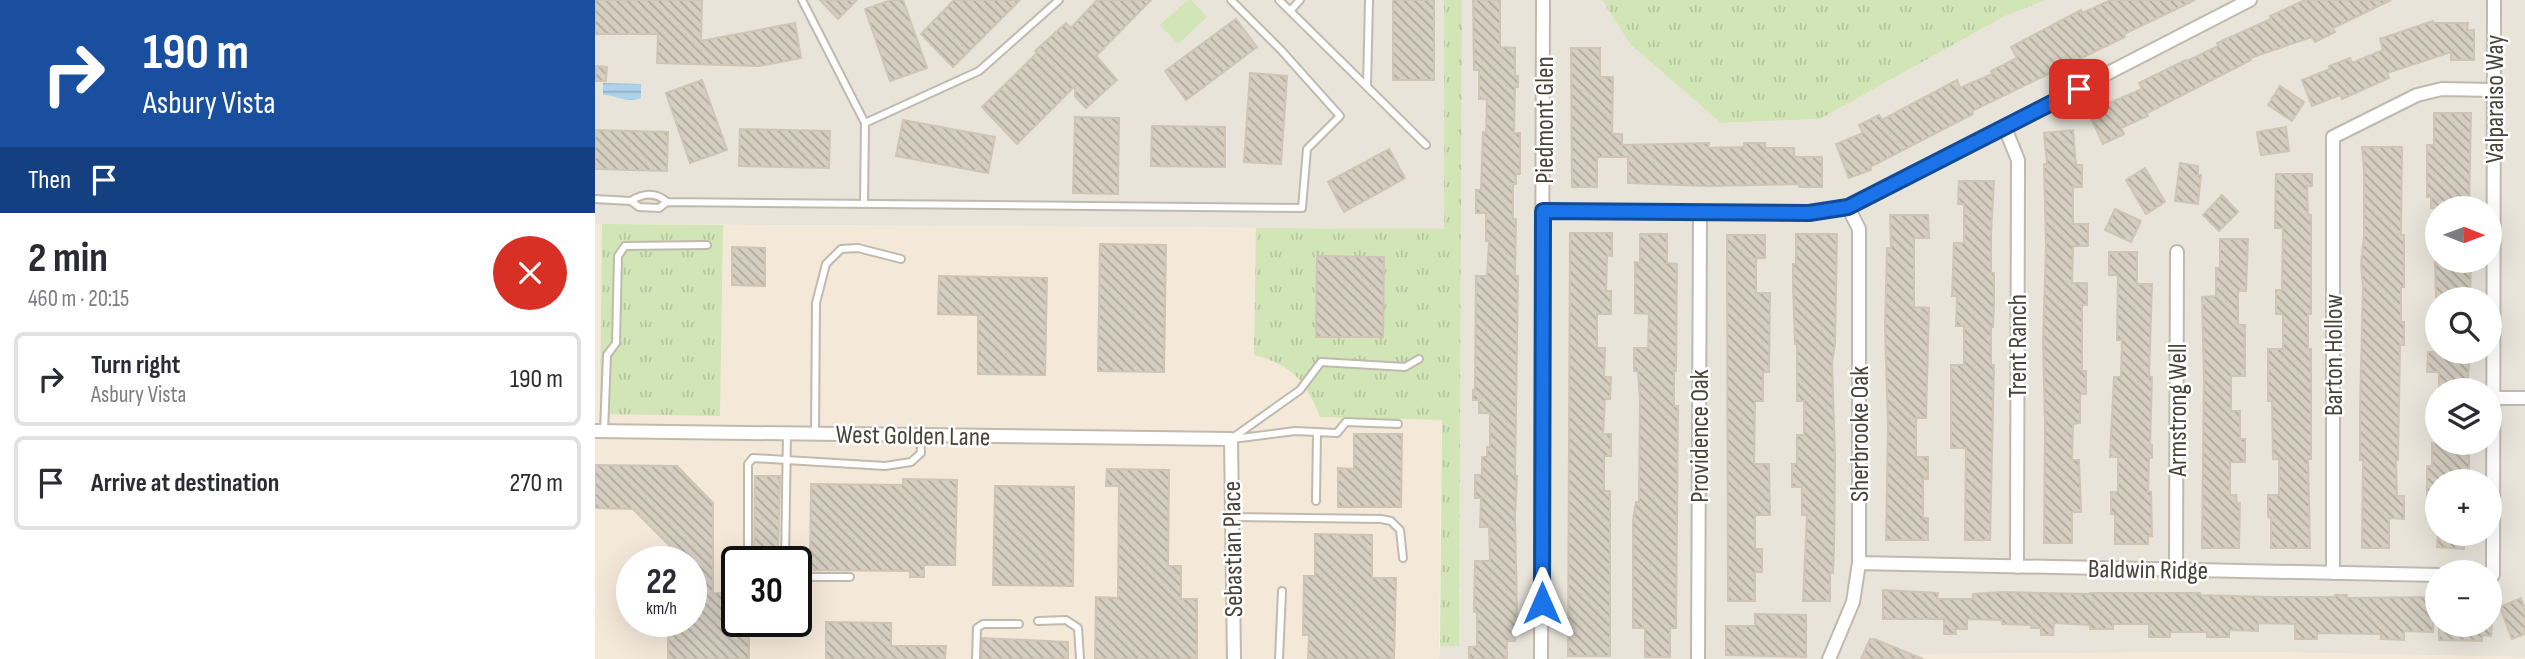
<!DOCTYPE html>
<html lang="en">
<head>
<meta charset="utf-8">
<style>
	body { margin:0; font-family:"Sofia Sans Condensed",sans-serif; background:#f2f2f3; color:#2b2b33; height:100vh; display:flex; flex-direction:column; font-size:26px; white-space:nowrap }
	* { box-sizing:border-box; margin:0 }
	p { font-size:23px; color:#7c7c81 }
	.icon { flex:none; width:38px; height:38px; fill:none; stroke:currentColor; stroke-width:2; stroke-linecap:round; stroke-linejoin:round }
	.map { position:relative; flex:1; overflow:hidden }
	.sheet { display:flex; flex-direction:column; background:#fff; width:595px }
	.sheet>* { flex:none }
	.hud { background:#1a4fa0; color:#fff; overflow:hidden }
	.needle { width:46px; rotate:91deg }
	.controls { position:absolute; left:1830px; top:196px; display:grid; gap:14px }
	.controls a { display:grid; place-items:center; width:77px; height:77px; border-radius:50%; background:#fff; box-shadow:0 7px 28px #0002; font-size:35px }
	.speed { position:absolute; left:21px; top:546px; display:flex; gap:14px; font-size:35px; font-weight:700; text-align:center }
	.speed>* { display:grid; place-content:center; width:91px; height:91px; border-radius:50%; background:#fff; box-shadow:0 7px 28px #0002; line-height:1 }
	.speed small { font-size:18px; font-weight:400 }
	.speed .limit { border:4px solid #111; border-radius:10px; background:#fff; color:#111 }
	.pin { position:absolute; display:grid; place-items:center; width:60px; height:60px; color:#fff; margin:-30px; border-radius:14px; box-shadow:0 4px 10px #0006 }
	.me { position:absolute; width:77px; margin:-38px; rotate:0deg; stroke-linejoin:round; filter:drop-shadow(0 0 5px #0008) }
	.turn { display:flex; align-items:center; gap:24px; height:147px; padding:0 28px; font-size:32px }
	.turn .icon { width:91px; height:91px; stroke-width:2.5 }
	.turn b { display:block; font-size:49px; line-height:60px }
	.then { display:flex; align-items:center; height:66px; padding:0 28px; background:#0003; gap:14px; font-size:26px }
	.round { display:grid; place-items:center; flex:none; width:74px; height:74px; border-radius:37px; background:#f2f2f3 }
	.overview { display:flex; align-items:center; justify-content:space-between; height:119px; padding:0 28px }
	h1 { font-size:42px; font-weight:700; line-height:52px }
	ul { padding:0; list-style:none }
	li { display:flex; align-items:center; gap:21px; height:94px; margin:0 14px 10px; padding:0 14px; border:4px solid #e1e1e2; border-radius:10px }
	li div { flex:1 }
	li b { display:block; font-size:26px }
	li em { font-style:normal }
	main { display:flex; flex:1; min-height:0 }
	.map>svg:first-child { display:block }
	.residential { fill:#e8e4da; fill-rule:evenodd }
	.commercial { fill:#f4e9d9; fill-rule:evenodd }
	.grass { fill:url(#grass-tufts) }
	.garden { fill:#d1e5b7 }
	.water { fill:url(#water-rules) }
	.building { fill:url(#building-back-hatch); stroke:#d0c5b5; stroke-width:2 }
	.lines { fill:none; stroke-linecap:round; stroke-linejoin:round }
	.service-casing { stroke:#c0b9ae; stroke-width:10 }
	.minor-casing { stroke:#c0b9ae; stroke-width:16 }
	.service { stroke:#fff; stroke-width:6 }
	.minor { stroke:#fff; stroke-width:12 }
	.route-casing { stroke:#114b97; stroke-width:18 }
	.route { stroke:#1a73e8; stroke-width:12 }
	.labels { text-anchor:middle; stroke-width:5; stroke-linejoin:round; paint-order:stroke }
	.street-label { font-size:26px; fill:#484339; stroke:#fff }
</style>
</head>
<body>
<main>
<section class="sheet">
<div class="hud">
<div class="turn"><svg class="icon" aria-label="right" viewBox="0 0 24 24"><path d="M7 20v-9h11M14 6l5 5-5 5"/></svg><div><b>190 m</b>Asbury Vista</div></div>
<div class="then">Then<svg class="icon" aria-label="arrive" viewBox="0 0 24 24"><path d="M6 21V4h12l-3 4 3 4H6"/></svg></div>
</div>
<div class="overview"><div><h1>2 min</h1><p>460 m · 20:15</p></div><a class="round" style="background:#d93025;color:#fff"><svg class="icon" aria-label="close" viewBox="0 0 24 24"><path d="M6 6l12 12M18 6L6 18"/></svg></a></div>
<ul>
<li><svg class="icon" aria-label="right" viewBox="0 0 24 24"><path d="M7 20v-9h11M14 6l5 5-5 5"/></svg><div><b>Turn right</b><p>Asbury Vista</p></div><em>190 m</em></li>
<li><svg class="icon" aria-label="arrive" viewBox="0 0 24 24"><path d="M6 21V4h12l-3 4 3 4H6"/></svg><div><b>Arrive at destination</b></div><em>270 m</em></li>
</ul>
</section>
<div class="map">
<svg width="1930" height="659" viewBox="0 0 1930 659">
	<defs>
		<pattern id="grass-tufts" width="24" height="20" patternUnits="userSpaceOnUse" patternTransform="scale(1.75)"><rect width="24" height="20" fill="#d1e5b7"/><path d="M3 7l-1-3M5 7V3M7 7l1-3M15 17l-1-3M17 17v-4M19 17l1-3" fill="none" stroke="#b5c69e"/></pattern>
		<pattern id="water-rules" width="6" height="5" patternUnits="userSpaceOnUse" patternTransform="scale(1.75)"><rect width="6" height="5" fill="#add2ec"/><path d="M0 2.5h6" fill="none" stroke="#8facc0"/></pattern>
		<pattern id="building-back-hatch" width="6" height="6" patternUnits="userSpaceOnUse" patternTransform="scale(1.75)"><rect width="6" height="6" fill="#d5cec1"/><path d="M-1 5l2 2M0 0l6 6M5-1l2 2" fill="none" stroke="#afa99e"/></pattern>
	</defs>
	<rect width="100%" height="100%" fill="#f4f2eb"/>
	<path class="residential" d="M0,0H849V229L0,224Z
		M867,0H1007L1035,44L1127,123L1225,119L1408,17L1451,0H1930V657L1664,652L1325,654V659H844L845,646H864ZM1843,208H1895V261H1843ZM1843,299H1895V352H1843ZM1843,390H1895V443H1843ZM1843,481H1895V534H1843ZM1843,572H1895V625H1843Z"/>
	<path class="commercial" d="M0,224L849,229L844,659H0ZM37,562H96V621H37ZM142,562H201V621H142Z
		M1664,652L1930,657V659H1325V654Z"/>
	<path class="grass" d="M849,0H867L864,646H845L847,420L725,417C711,381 697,365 659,355L661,228L849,229Z
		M1007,0H1451L1408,17L1225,119L1126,123L1035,44Z
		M7,224L128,225L125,416L5,414Z"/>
	<path class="garden" d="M593,0H596L612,17L583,44L565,25Z"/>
	<path class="water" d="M8,83L46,84V98C31,104 22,95 8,95Z"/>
	<path class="building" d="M0,0H107L106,41L200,23L206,58L164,66L62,63L63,34H0Z
		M225,0H262L243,19Z
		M296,0H308L332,68L295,81L270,9Z
		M359,0H425L358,67L326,34Z
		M502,0H556L501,56L522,80L491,108L480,96V86L422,144L387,107L442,53L440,51L471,23L476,28Z
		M798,0H839V80H798Z
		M878,0H905V47L920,48V76H923V87H920L919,133H925V174H921V184H918V219H921L920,276H923L920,476H922L920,516L922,613L920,641H912V658L908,659H874V647H882V612H879L880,561H895L894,527H885L886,498H880V475H887V457H892V447H895V413H884V400H878V390H880L881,276H892L894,241H891V213H881V190H886L888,132L891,133L892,99H884V70H879Z
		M1516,0H1600L1529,34L1530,37L1377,111L1378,114L1275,167L1276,170L1254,178L1241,144L1268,133L1264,125L1284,115L1287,120L1362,80L1365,88L1397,74L1396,71L1422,58L1416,47L1486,10L1487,13Z
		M1710,0H1796L1738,28L1740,32L1720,42L1717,37L1655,58L1656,60L1552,113L1553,116L1526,128L1529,134L1508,144L1493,112L1547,89L1544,83L1591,60L1592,61L1623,46L1622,43L1676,19L1675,16Z
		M641,19L662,47L591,100L570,71Z
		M1838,21L1839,23H1873L1872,30H1879V60H1856V52L1792,73L1794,78L1747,99L1745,95L1717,106L1707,80L1735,69L1734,66L1755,58L1757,63L1788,50L1785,39Z
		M976,48H1005V77H1018L1017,134H1027V145L1114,143L1113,148L1149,147V143H1170V148H1199V157H1227V187H1204V184L1113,186L1033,183V157H1002V187H977Z
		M1,66L12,67L11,81H0Z
		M655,73L692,76L686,164L649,162Z
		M107,80L132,150L95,163L71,93Z
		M1685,86L1709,102L1697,121L1673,105Z
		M1839,113H1876L1874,208H1836V197H1832V145H1839Z
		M480,117L524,118L523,194L478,193Z
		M308,120L400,137L393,173L301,156Z
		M557,126L630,127V167L556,166Z
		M1691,127L1694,151L1666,155L1662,132Z
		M145,129L235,131L234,168L144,166Z
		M0,130L73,132L72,171L0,169Z
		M1478,130L1481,165H1487V187H1478V224H1493V246H1478L1477,283H1492V305H1487V371H1491V394H1485V423L1478,424L1477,460H1484L1486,512H1477V543H1449L1450,424L1448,341L1451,246L1449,164H1452L1449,133Z
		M1767,147H1807L1806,235H1809V287H1806V322H1809V345H1805L1803,460H1801L1802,496H1809V519L1794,518V548H1767L1768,460H1765V408L1768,287L1766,264L1769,236V170Z
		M794,149L810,178L749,212L733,182Z
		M1585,163L1603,166V175H1606L1603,204L1580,201Z
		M1550,168L1570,202L1551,214L1531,180Z
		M1681,174H1717V186H1712L1713,214L1716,215V314H1713V349H1716V459H1713L1715,548H1676V518L1673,517V495H1684V459H1678L1677,401H1673V349H1688V314H1681V290H1687L1688,228H1680Z
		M1364,181H1399L1396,235V273H1399V304L1398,327H1396V365H1399L1395,540H1370L1371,448H1356V365H1369V326H1361L1362,296H1357L1359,243H1369V204H1363Z
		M1627,195L1643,212L1624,231L1608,215Z
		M1520,209L1546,221L1536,242L1510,230Z
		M1295,215H1333L1334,238H1319V307L1334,308L1331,418H1321V457H1333V479H1328V518H1333V540H1291L1293,426L1290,329L1292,248H1296Z
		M975,233H1017V256L1012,255L1011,291H1016V314H1002V348H1010L1009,377H1016L1015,399H1010L1008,434H1016V456H1009V491H1015V656H973Z
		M1045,234H1072V263L1082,264L1081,371H1079V406H1083L1081,628H1075V657H1050V628H1038V520L1041,502H1044L1045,400L1043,371H1039V348H1053L1054,314L1040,313V262L1045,263Z
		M1201,234H1242L1240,344L1237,363L1240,458L1239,550L1238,573H1235V601H1208L1212,515H1207V487H1197V464H1202V435H1209V401H1202V344H1200L1198,287V264H1201Z
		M1132,235H1170V258H1161V293H1175L1174,372H1168V401H1160L1159,464H1174L1175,515H1160V549H1167V572H1160V601H1133Z
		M1625,239H1653L1651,291H1643V325H1650V376H1636V411H1645V439H1650V462H1635V495H1641L1642,504L1645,503L1644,548H1607L1609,376L1607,297L1621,296V268H1625Z
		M505,244L571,245L569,372L503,371Z
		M137,247L170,248V286L137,285Z
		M1514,252H1542V284H1557L1554,377H1557L1555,445H1557V458H1554L1553,492H1556L1557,536H1553V544H1520V514H1516V492H1523V457H1515L1516,434L1519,377H1526L1527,340H1522L1523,275H1514Z
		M722,256L789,257L788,337H721Z
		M1840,262H1876L1875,299H1841Z
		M344,276L452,278L450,375L383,374V315L343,314Z
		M1833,352H1875L1872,390H1844V372H1832Z
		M759,434H807L806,507H743V468L759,469Z
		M1837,443H1874V481H1843V518H1832V466H1837Z
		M0,465L82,466L118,503V593L142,594V621H154V659H73V621H96V562H74V545L38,509L0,508Z
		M512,469L574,470L573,566H586V599H602V659H500L501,597L523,598L524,486H511Z
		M160,476H185L183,552H159Z
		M308,479L362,480L360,565H329V577H315V571L215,570L216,484L308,485Z
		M400,486L479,487L478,586L398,585Z
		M720,534L777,535V578H801L799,659H713L714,635H708L709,576H720Z
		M1843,534H1870L1869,549L1842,547Z
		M1288,590L1343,593L1342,599H1378V594L1408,592L1495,594V593H1605V595L1673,597H1740V595H1752V598L1839,597L1838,632L1809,631V640L1786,639V634L1722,633V639H1700V624L1663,623V631L1634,630V637H1612V632H1575V637H1554V624H1518V629H1495V625L1459,623L1458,635H1446V628H1436V625L1407,624V620L1372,619V629H1360L1361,634H1349V619H1288Z
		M1926,598L1930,609V634L1917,639L1905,607Z
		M1160,614L1211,615V657L1131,655V626H1160Z
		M231,622L296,623V646H351L350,659H231Z
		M1844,625H1897L1896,636L1887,635V641L1844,640Z
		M387,638L473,642V659H387Z
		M1275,639H1279L1328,659H1266Z"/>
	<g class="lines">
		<defs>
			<path id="service" d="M207,0L270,123L269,203
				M684,0L831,145
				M695,11L705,0
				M772,87L774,0
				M270,123L384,71L464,0
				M0,199L36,201L44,207L64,208L72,202
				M36,201C48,193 61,192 72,202L707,208L712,149L745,116L686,50L636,0
				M9,431L12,355L21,343L23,256L30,246L112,245
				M220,434L221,303L231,264L246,249L263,248L306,259
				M636,439L705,390L726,362L810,367L824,359
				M638,439L700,431L742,433L751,422L803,424
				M721,501L722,432
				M637,517L786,519L796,521L805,530L808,558
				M178,562L160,561L153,554V464L158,458L290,466L316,462L326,453L325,435
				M190,562L192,433
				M201,577H255
				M443,621L471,620L483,628L485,659
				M381,659L382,628L388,624H424
				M684,659L687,591"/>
			<path id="minor" d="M1410,128L1423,160L1422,567
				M949,211L1214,213L1253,207L1655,0
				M1899,398H1930
				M0,431L636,439L639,659
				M1264,563L1843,575
				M1581,569L1582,252
				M1738,573V137L1822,95L1847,89L1898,90
				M1895,575H1898L1899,0
				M946,659L948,2
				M1103,659L1105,213
				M1234,659L1258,602L1264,563V229L1253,207"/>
		</defs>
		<use href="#service" class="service-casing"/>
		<use href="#minor" class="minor-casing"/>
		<use href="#service" class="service"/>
		<use href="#minor" class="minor"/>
	</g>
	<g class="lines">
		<defs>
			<path id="route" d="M947,603L948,211L1214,213L1253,207L1484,89"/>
		</defs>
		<use href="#route" class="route-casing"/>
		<use href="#route" class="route"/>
	</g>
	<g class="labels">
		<g class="street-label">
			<text transform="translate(1899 99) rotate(-90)" y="9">Valparaiso Way</text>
			<text transform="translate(949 120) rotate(-90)" y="9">Piedmont Glen</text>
			<text transform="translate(1422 346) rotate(-90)" y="9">Trent Ranch</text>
			<text transform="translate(1738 355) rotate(-90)" y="9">Barton Hollow</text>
			<text transform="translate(1582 410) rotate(-90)" y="9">Armstrong Well</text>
			<text transform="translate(1264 434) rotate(-90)" y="9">Sherbrooke Oak</text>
			<text transform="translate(318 435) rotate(1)" y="9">West Golden Lane</text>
			<text transform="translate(1104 436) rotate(-90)" y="9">Providence Oak</text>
			<text transform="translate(637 549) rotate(-91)" y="9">Sebastian Place</text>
			<text transform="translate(1553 569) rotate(1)" y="9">Baldwin Ridge</text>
		</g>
	</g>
</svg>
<div class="controls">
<a><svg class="needle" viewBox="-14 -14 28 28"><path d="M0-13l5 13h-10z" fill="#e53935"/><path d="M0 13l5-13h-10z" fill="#7c7c81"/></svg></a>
<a><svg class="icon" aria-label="search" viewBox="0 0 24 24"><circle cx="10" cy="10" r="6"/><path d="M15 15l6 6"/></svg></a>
<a><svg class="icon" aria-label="layers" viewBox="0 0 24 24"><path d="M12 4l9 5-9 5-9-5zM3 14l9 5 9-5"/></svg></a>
<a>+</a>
<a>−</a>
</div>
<div class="speed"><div>22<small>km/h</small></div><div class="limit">30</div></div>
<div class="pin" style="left:1484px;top:89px;background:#d93025"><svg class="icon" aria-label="arrive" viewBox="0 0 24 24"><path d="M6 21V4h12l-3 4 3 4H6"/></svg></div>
<svg class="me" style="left:947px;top:603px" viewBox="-20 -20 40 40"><path d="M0-17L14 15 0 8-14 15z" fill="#1a73e8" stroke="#fff" stroke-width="4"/></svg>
</div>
</main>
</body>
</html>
